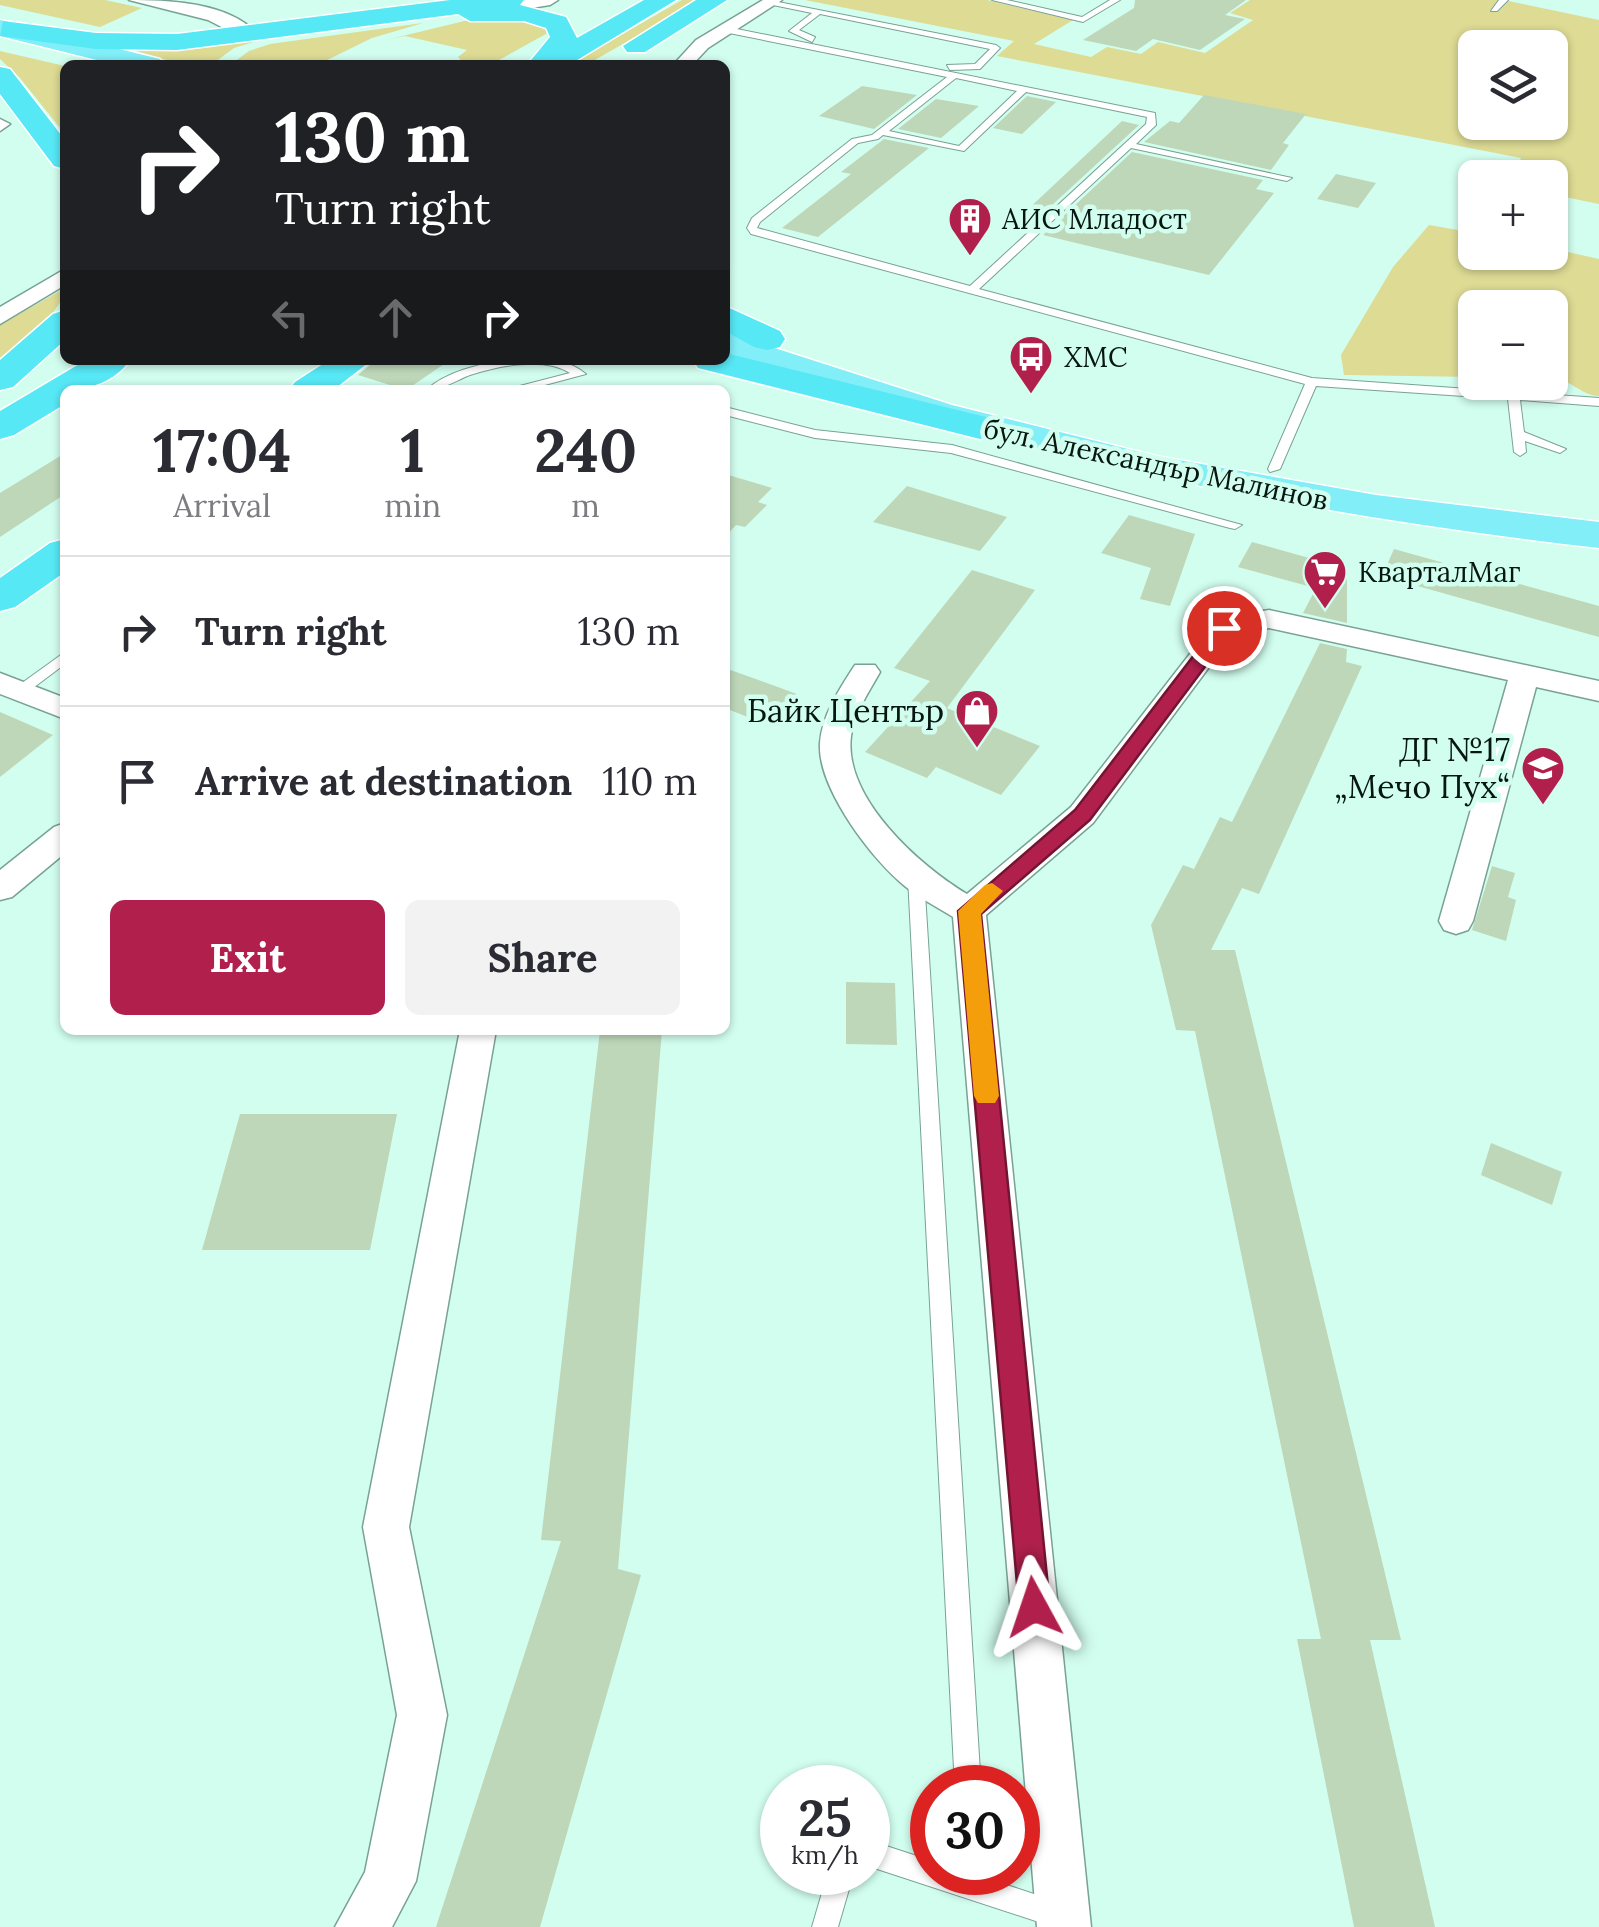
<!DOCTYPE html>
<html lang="en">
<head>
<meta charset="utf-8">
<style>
	body { margin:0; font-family:Lora,serif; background:#f2f2f3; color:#2b2b33; height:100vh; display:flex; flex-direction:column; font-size:38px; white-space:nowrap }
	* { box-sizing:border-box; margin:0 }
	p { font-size:32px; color:#7c7c81 }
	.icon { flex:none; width:55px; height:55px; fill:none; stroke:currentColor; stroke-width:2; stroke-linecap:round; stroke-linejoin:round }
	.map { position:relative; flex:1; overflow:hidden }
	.sheet { position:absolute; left:60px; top:385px; width:670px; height:650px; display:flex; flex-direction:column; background:#fff; border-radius:15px; box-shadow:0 2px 8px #0004 }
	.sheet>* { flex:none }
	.top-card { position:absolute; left:60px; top:60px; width:670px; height:305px; border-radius:15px; box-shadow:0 2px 8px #0004; background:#202124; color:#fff; overflow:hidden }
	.buttons { position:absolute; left:1458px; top:30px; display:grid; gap:20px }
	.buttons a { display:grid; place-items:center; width:110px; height:110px; border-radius:15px; background:#fff; box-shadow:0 2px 8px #0004; font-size:50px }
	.speed { position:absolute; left:760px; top:1765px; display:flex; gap:20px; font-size:50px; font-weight:700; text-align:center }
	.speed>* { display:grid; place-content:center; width:130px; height:130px; border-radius:50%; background:#fff; box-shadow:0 2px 8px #0004; line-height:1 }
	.speed small { font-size:25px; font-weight:400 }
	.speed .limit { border:15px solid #d22; background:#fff; color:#111 }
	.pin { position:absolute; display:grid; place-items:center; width:85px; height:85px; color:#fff; margin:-42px; border:5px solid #fff; border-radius:50%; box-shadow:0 2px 10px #0007 }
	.me { position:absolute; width:110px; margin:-55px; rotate:355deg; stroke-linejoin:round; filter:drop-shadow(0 0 8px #0008) }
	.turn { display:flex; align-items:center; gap:35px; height:210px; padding:0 50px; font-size:45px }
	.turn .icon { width:130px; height:130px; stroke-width:2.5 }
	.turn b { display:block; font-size:70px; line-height:85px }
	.lanes { display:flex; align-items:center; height:95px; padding:0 50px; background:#0003; justify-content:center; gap:50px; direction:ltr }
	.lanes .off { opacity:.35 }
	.eta { display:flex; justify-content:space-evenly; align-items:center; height:170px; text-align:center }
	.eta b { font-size:60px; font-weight:800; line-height:70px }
	.action { display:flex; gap:20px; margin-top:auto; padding:20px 50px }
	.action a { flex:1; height:115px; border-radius:15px; background:#b1204d; color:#fff; font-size:40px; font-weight:800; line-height:115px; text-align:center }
	.action a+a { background:#f2f2f3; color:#2b2b33 }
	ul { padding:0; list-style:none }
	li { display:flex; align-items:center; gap:30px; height:150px; padding:0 50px; border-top:2px solid #e1e1e2 }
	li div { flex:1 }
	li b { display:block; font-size:38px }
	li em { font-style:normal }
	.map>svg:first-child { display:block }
	.green { fill:#dddb94; fill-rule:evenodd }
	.building { fill:#bed7b9 }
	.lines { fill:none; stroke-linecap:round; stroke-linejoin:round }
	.service-casing { stroke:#78a294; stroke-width:2 }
	.minor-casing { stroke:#78a294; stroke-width:3 }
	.primary-casing { stroke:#fff; stroke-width:3 }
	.trunk-casing { stroke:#fff; stroke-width:3 }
	.service { fill:#fff; fill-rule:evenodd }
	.minor { fill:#fff; fill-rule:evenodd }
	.primary { fill:#81eef8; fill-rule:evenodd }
	.trunk { fill:#57e8f6; fill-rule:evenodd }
	.route { fill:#b1204d; stroke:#731532; stroke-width:2.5 }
	.slow { fill:#f59e0b }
	.labels { text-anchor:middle; stroke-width:9; stroke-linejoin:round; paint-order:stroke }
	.far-poi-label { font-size:28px; fill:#061611; stroke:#d2feef; text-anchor:start }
	.far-street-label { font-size:28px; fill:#061611; stroke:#d2feef }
	.poi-label { font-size:32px; fill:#061611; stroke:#d2feef; text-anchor:end }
</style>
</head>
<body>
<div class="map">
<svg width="1599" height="1927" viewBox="0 0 1599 1927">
	<rect width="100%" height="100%" fill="#d2feef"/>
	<path class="green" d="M0,0H105L142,8L100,27L0,5Z
		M682,0H700L586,65H569Z
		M805,0H987L1073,20L1034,44L1091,57L1107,47L1141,54L1158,42L1205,53L1253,20L1230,13L1250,0H1504L1599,20V204L1550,194V178L1512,177L1521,158L997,56L1014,41ZM1475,48H1550V122H1475Z
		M485,16H520L553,30L490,65H465L458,57L467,50L405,36L386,40Z
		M423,23L372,38L317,65H230L249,51L270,44Z
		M270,37L234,48L211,65H183L123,47Z
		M0,51L65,66V134L20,78L0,59Z
		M1429,225L1475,233V252H1550V248L1599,259V396C1579,395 1571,378 1550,378V308H1475V377L1344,375L1341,355L1393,267Z
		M65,288C65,310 18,346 0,360V325Z"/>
	<path class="building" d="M1135,0H1246L1225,15L1245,19L1200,50L1153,39L1136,51L1083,40L1134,8Z
		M862,86L917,95L874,129L819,116Z
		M1204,95L1220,98L1306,114L1283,143L1289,145L1271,170L1144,142L1170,121L1179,123Z
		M1027,96L1056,102L1022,134L993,128Z
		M936,99L979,106L941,138L898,129Z
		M1122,121L1139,125L1024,231L1009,227Z
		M884,139L929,148L818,237L782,228L851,174L841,172Z
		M1132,152L1263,180L1256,189L1274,193L1209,275L1043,235Z
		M1336,174L1376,183L1358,208L1317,199Z
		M376,360H450L406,390L358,375Z
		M65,453V494L0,537V493Z
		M725,474L772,488L758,502L767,505L745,527L736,525L725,537Z
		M907,486L1007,517L980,551L873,522Z
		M1129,515L1195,534L1170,606L1140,599L1151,568L1101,553Z
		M1252,542L1327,563L1315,588L1238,567Z
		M1394,549L1599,606V637L1382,576Z
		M1326,569L1347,575V623L1303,613Z
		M972,570L1035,590L947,708L1040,746L1001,795L936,767L927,778L865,752L930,681L894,668Z
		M1320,643L1347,649L1346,662L1362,666L1259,894L1242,888L1211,950H1235L1401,1640H1370L1435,1927H1354L1297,1639H1321L1195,1031L1176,1030L1151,925L1183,865L1194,869L1220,817L1232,822Z
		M725,668L797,694L770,726L725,708Z
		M0,712L53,735L0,777Z
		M1492,866L1515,873L1508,897L1516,900L1506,941L1472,930Z
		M846,982L895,983L897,1045L846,1044Z
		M600,1030H662L618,1569L641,1575L540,1927H436L561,1541L541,1540Z
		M240,1114H397L370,1250H202Z
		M1491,1143L1562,1172L1552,1205L1481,1175Z"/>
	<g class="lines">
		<defs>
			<path id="service" d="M768,0L996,45L1000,48L980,69L950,70L947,65L975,64L990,49L820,14L799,30L815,37L812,42L789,31L812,13L768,4Z
				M992,0H1007L1082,17L1110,0H1120L1083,22Z
				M1499,0H1508L1497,11H1491Z
				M727,27L1155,113L1156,125L1136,144L1292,178L1287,181L1131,148L979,289L1312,378L1599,398V406L1520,400L1524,432L1566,449L1560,453L1525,441L1526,452L1520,456L1514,452L1508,399L1316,386L1280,469L1270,472L1268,469L1305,384L751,234L747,228L752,218L852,139L872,135L947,77L724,32ZM956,78L1017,91L959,146L889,131ZM1026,92L1147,117L1146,124L970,286L757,228L760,222L858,143L878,139L883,135L964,151Z
				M505,360C533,360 564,355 586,374L526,390H504L570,373C543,356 498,366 470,375C454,381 443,390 426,390C448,371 477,365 505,360Z
				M725,407L815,430L952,445L1242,525L1235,529L1230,528L951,453L815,438L725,415Z
				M65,652V664L25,694H15V688Z
				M916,871L924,877L981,1788H955L908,877Z
				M868,1840L932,1861V1872H968L1058,1902L1067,1906L1071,1915L1067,1924L1054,1927L868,1866Z
				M828,1872H854L838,1927H812Z"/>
			<path id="minor" d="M129,0C168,0 229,2 257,34L243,38L208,20Z
				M520,0H558L550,5L476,17L468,12Z
				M763,0H782L708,48L692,65H673L696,40Z
				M0,119L10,124L0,131Z
				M65,269V285L0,324V307Z
				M1269,610L1599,681V701L1536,687L1473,921L1468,930L1456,934L1444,930L1439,921L1508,680L1269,628L1242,632L1224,647L1093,823L986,915L1091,1927H1037L953,917C937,907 921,899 906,887C873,861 817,788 820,743C822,715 840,688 855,665H875L880,672C869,692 854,713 851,736C843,798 920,866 967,894L1071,807L1210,628L1228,617Z
				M0,673L65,698V719L0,694Z
				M65,823V853L12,897L0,900V870L54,827Z
				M460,1030H496L409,1527L447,1715L416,1881L392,1927H335L365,1872L397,1715L363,1527Z"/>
			<path id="primary" d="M0,20L160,59L164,65H117L0,36Z
				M725,332L952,405L1156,456L1376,495L1599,522V548C1300,514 1009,456 725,355Z"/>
			<path id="trunk" d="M450,0H524L520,5L566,17L577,38L644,0H676L569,65H527L550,37L546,28L524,21H470L458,14L177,50L96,49L0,36L3,21L96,33L177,34Z
				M696,0H727L645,52H627L623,46Z
				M0,67L10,69L65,140V169L54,166L0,94Z
				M725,306L780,331L785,339L780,347L767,350L754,347L725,331Z
				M65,310V340L13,387L0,390V360L53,314Z
				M725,353L994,419L999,427L994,435L980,439L698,368L693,360H725Z
				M86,360H130C116,381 89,390 65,390V404L14,435L0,439V411Z
				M329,360H372L333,390H289L295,382Z
				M65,539V572L15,607L0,611V578L50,543Z"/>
		</defs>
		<use href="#service" class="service-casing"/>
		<use href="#minor" class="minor-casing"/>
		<use href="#primary" class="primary-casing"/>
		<use href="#trunk" class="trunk-casing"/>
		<use href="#service" class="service"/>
		<use href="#minor" class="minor"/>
		<use href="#primary" class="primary"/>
		<use href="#trunk" class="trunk"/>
	</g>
	<path class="route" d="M1224,623L1233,628L1231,632L1090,820L981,914L1050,1607L1045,1618L1034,1623L1023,1618L1019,1607L958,911L1075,810L1218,624Z"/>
	<path class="slow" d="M992,883L1003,891L981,914L999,1096L995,1103H978L974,1096L958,911L985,885Z"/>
	<defs>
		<symbol id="building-pin" viewBox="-11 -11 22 30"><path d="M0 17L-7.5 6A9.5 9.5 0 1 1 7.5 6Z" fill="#b1204d" stroke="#d2feef"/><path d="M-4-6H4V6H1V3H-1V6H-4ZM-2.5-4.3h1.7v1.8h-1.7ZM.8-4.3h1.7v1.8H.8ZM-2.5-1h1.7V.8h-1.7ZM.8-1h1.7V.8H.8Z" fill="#fff"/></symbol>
		<symbol id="bus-pin" viewBox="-11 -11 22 30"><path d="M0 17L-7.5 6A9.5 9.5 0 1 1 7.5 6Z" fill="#b1204d" stroke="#d2feef"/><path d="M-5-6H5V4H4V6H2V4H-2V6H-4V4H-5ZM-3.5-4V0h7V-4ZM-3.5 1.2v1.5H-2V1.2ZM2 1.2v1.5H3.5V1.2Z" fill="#fff"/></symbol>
		<symbol id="supermarket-pin" viewBox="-11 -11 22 30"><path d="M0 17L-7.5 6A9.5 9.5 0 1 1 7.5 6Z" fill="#b1204d" stroke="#d2feef"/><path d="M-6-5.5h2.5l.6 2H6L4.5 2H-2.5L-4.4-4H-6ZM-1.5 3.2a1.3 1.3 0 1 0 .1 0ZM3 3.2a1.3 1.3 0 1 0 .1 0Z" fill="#fff"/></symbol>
		<symbol id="shop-pin" viewBox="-11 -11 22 30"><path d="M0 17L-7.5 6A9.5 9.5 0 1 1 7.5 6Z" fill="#b1204d" stroke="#d2feef"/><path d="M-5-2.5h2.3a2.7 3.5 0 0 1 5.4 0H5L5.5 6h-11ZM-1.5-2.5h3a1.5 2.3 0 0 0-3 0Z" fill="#fff"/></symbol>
		<symbol id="school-pin" viewBox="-11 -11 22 30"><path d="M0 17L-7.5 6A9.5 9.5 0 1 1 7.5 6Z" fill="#b1204d" stroke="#d2feef"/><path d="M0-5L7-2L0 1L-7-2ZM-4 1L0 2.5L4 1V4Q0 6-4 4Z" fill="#fff"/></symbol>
	</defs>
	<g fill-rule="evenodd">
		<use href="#building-pin" x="945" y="194" width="50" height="68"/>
		<use href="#bus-pin" x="1006" y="332" width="50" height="68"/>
		<use href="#supermarket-pin" x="1300" y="547" width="50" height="68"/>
		<use href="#shop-pin" x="952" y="686" width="50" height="68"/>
		<use href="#school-pin" x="1518" y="743" width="50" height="68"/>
	</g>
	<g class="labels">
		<g class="far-poi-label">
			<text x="1002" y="229">АИС Младост</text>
			<text x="1064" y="367">ХМС</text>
			<text x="1358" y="582">КварталМаг</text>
		</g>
		<g class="far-street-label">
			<text transform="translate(1156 464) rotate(12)" y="10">бул. Александър Малинов</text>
		</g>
		<g class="poi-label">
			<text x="944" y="722">Байк Център</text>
			<text x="1510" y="761">ДГ №17<tspan x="1510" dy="37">„Мечо Пух“</tspan></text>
		</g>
	</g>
</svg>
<div class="buttons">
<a><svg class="icon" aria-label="layers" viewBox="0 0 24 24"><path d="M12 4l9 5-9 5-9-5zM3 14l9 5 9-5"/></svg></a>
<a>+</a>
<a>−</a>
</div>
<div class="speed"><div>25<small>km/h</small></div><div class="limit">30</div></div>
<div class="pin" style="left:1224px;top:628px;background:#d93025"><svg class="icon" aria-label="arrive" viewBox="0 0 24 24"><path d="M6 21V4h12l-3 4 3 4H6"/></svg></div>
<svg class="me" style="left:1034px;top:1607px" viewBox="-20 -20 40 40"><path d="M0-17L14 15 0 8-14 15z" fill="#b1204d" stroke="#fff" stroke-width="4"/></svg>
<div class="top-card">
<div class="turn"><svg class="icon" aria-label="right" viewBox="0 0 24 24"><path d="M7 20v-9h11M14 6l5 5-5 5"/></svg><div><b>130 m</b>Turn right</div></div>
<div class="lanes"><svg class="icon off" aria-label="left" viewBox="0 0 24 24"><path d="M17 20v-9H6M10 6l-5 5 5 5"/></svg><svg class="icon off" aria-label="ahead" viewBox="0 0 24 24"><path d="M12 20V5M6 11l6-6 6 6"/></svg><svg class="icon" aria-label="right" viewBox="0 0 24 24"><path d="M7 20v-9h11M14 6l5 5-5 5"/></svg></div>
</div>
<section class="sheet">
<div class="eta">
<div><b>17:04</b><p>Arrival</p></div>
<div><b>1</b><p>min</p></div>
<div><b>240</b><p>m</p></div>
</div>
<ul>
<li><svg class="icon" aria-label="right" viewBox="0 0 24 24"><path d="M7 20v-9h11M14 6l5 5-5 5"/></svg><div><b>Turn right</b></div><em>130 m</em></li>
<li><svg class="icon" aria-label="arrive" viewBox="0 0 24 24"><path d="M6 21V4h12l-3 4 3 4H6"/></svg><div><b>Arrive at destination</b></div><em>110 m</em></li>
</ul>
<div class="action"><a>Exit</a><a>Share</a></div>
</section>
</div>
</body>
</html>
